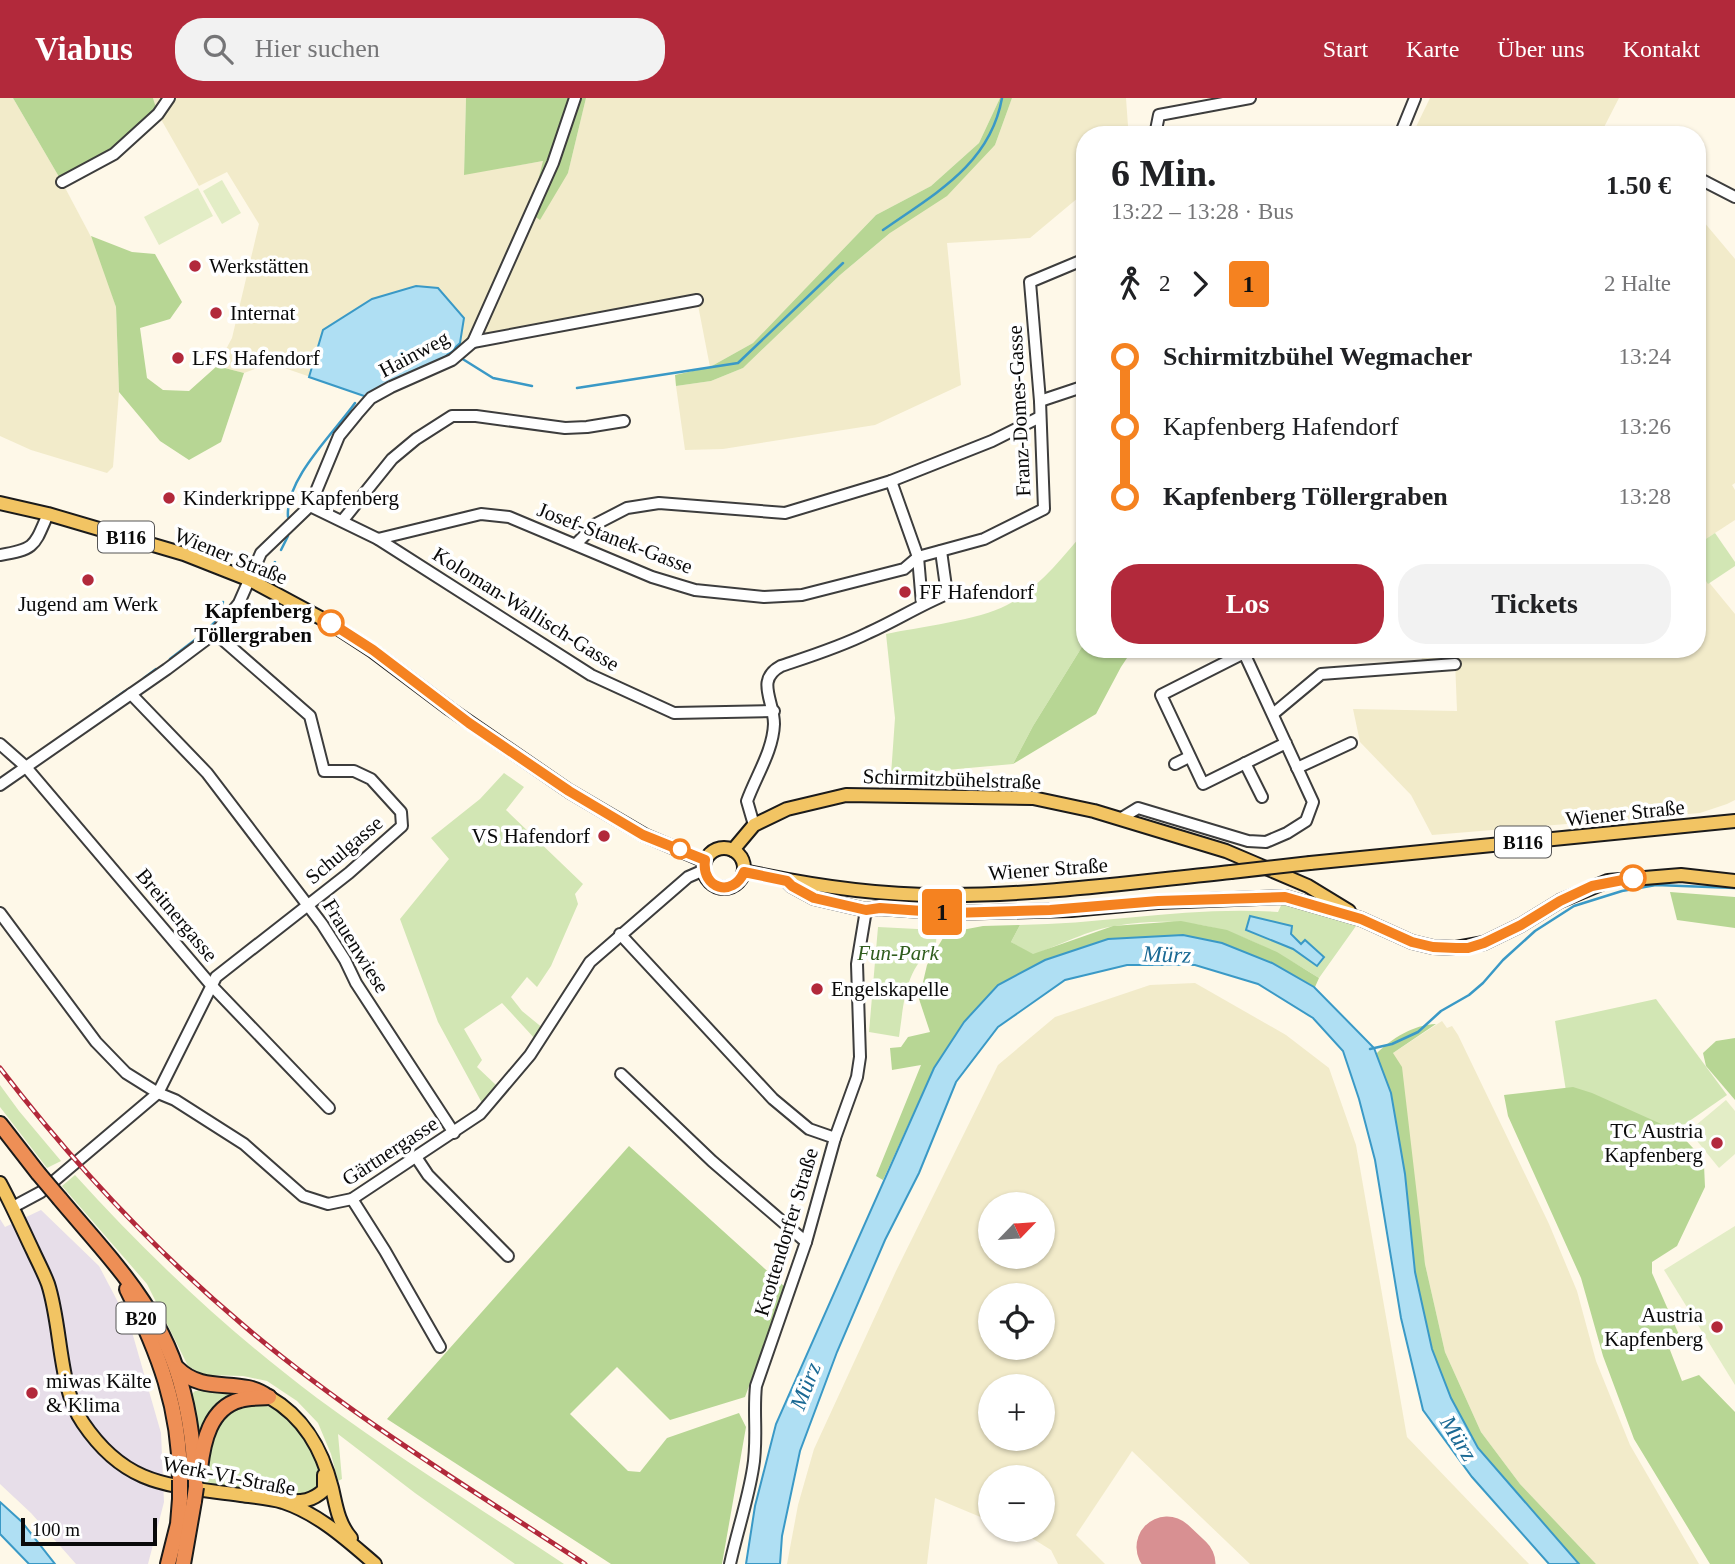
<!DOCTYPE html>
<html lang="de">
<meta charset="utf-8">
<style>
:root{--surface:#fff;--page:#f2f2f2;--text:#202124;--muted:#757577;--accent:#b2293b}
body{margin:0;font-family:Georgia,serif;background:var(--page);color:var(--text);height:100vh;display:flex;flex-direction:column;font-size:26px;white-space:nowrap}
*{box-sizing:border-box;margin:0}
p{font-size:23px;color:var(--muted)}
.icon{flex:none;width:38px;height:38px;fill:none;stroke:currentColor;stroke-width:2;stroke-linecap:round;stroke-linejoin:round}
.map{position:relative;flex:1;overflow:hidden}
.side{position:absolute;left:1076px;top:28px;width:630px;height:532px;display:flex;flex-direction:column;background:var(--surface);border-radius:28px;box-shadow:0 2px 5px #0004}
.side>*{flex:none}
.badge{padding:0 14px;border-radius:5px;font-size:24px;line-height:46px}
.needle{width:46px;rotate:65deg}
.buttons{position:absolute;left:978px;top:1094px;display:grid;gap:14px}
.buttons a{display:grid;place-items:center;width:77px;height:77px;border-radius:50%;background:var(--surface);box-shadow:0 2px 5px #0004;font-size:35px}
.scale{position:absolute;left:21px;bottom:18px;width:136px;box-sizing:border-box;padding-left:7px;border:4px solid #0a0a0a;border-top:0;font-size:19px;line-height:24px;white-space:nowrap;color:#0a0a0a;-webkit-text-stroke:5px #fff;paint-order:stroke}
.map>.badge{position:absolute;translate:-50% -50%;box-shadow:0 0 0 4px #fff}
.legs{display:flex;align-items:center;gap:10px;height:77px;padding:0 35px;font-size:23px}
.legs p{margin-inline-start:auto}
.head{display:flex;align-items:center;justify-content:space-between;height:119px;padding:0 35px}
h1{font-size:38px;font-weight:800;line-height:52px}
.button{display:flex;gap:14px;margin-top:auto;padding:14px 35px}
.button a{flex:1;height:80px;border-radius:28px;background:var(--accent);color:#fff;font-size:28px;font-weight:800;line-height:80px;text-align:center}
.button a+a{background:var(--page);color:var(--text)}
ul{padding:0 35px;list-style:none}
li{display:flex;align-items:center;gap:24px;height:70px;font-size:26px}
li i{display:grid;place-items:center;width:10px;height:100%;margin:0 9px;background:currentColor}
li i::after{content:'';width:18px;height:18px;margin:-9px;border:5px solid;border-radius:50%;background:var(--surface)}
li p{margin-inline-start:auto}
li:first-child i{background:linear-gradient(#0000 50%,currentColor 0)}
li:last-child i{background:linear-gradient(currentColor 50%,#0000 0)}
header{display:flex;align-items:center;gap:42px;box-sizing:border-box;height:98px;padding:0 35px;background:var(--accent);color:#fff}
header strong{font-size:33px}
nav{display:flex;gap:38px;margin-inline-start:auto;font-size:24px}
.search{width:490px;height:63px;background:var(--page);display:flex;align-items:center;gap:18px;box-sizing:border-box;padding:0 24px;border-radius:28px;color:var(--muted);font-size:26px}
.map>svg:first-child{display:block}
.industrial{fill:#e7dee9}
.farmland{fill:#f2ebca;fill-rule:evenodd}
.green{fill:#d2e6b4}
.forest{fill:#b7d694}
.pitch{fill:#e3edc6}
.water{fill:#afdff3;stroke:#3a99c6;stroke-width:2}
.lines{fill:none;stroke-linecap:round;stroke-linejoin:round}
.stream{stroke:#3a99c6;stroke-width:2.5}
.runway{stroke:#d89092;stroke-width:61}
.minor-casing{stroke:#3d3d3d;stroke-width:14}
.major-casing{stroke:#1b1b1b;stroke-width:16}
.highway-casing{stroke:#1b1b1b;stroke-width:18}
.minor{stroke:#fff;stroke-width:10}
.major{stroke:#f2c463;stroke-width:12}
.highway{stroke:#ee8f56;stroke-width:14}
.rail-casing{stroke:#b2293b;stroke-width:5}
.rail{stroke:#fff;stroke-width:2.5;stroke-dasharray:8;stroke-linecap:butt}
.major-bridge-casing{stroke:#1b1b1b;stroke-width:16;stroke-linecap:butt}
.highway-bridge-casing{stroke:#1b1b1b;stroke-width:18;stroke-linecap:butt}
.major-bridge{stroke:#f2c463;stroke-width:12}
.highway-bridge{stroke:#ee8f56;stroke-width:14}
.line-1-casing{stroke:#fff;stroke-width:16}
.line-1{stroke:#f58220;stroke-width:10}
.poi-dot{fill:#b2293b;stroke:#fff;stroke-width:2.5}
.stop-1-dot{fill:#fff;stroke:#f58220;stroke-width:3.5}
.labels{text-anchor:middle;stroke-width:7;stroke-linejoin:round;paint-order:stroke}
.shield{fill:#fff;stroke:#545454;stroke-width:2}
.shield-label{font-size:19px;font-weight:bold;fill:#0a0a0a}
.poi-label{font-size:21px;fill:#0a0a0a;stroke:#fff;text-anchor:start}
.street-label{font-size:21px;fill:#0a0a0a;stroke:#fff}
.stop-label{font-size:21px;font-weight:bold;fill:#0a0a0a;stroke:#fff;text-anchor:end}
.park-label{font-size:21px;font-style:italic;fill:#305d1e;stroke:#fff}
.water-label{font-size:23px;font-style:italic;fill:#1a6994;stroke:#fff}
</style>
<header>
<strong>Viabus</strong>
<div class="search"><svg class="icon" aria-label="search" viewBox="0 0 24 24"><circle cx="10" cy="10" r="6"/><path d="M15 15l6 6"/></svg>Hier suchen</div>
<nav><a>Start</a><a>Karte</a><a>Über uns</a><a>Kontakt</a></nav>
</header>
<div class="map">
<svg width="1735" height="1466" viewBox="0 0 1735 1466">
<rect width="100%" height="100%" fill="#fef8e8"/>
<path class="industrial" d="M41 1112 99 1168 130 1227 161 1335 164 1404 148 1466H76L31 1415 0 1386V1121L5 1129Z"/>
<g class="farmland">
<path d="M0 0H13L62 84 98 152 116 209 119 294 113 369 107 375 31 352 0 338Z"/>
<path d="M153 0H466L464 76 544 63 530 115 568 75 586 0H1000L979 45 931 88 876 117 753 245 710 269 697 202 473 244 371 300 270 265 244 275 217 268 232 240 259 126 227 74 199 88 158 16Z"/>
<path d="M1012 0H1126L1128 28 1124 37H1085V94L1030 140 947 145 961 287 875 327 723 351 685 352 676 288 711 283 743 270 840 177 995 47Z"/>
<path d="M1430 0H1619L1600 37H1412Z"/>
<path d="M1698 117 1735 161V385L1732 387 1735 392V422L1698 446Z"/>
<path d="M1698 471 1735 516V702L1727 706 1700 715 1432 737 1411 697 1360 644 1353 611 1457 613 1455 562 1422 565 1421 551H1698Z"/>
<path d="M1195 885 1286 937 1329 970 1356 1047 1407 1339 1529 1466H1250L1132 1353 1076 1437 1105 1466H1058L1051 1452 1030 1439 1012 1432H1043V1379H990V1423L935 1400 927 1466H787L798 1407 814 1351 896 1173 998 967 1055 919 1150 887ZM990 1106H1043V1158H990ZM990 1197H1043V1250H990ZM990 1288H1043V1340H990Z"/>
<path d="M1442 923 1447 930 1452 928 1458 937 1549 1126 1577 1193 1596 1263 1630 1347 1699 1466H1596L1520 1386 1481 1334 1445 1254 1425 1166 1393 955Z"/>
</g>
<g class="green">
<path d="M1085 433V544L1033 628 1013 666 891 677 895 620 886 536C919 529 979 522 1007 507 1039 490 1062 460 1085 433Z"/>
<path d="M1715 435 1735 464V468L1708 486 1698 471V446Z"/>
<path d="M504 675 524 689 506 712 583 786 575 796 578 806 551 868 537 889 527 879 511 899 522 913 544 931 536 942 502 905 464 931 482 962 477 969 496 987 482 1005 438 924 400 821 449 761 431 740 480 701Z"/>
<path d="M1285 799 1361 821 1319 880C1248 836 1200 814 1115 828 1091 831 1057 848 1033 857L1011 844 1020 827C1106 826 1191 808 1278 814Z"/>
<path d="M878 829 937 832 936 845C904 875 905 898 899 939L869 934Z"/>
<path d="M1656 901 1727 997 1672 1035 1566 993 1555 923Z"/>
<path d="M0 987 19 1013 61 1063 47 1070 0 1009Z"/>
<path d="M75 1077C148 1158 229 1234 317 1300 397 1359 481 1411 564 1466H515L415 1395 338 1336 342 1381 338 1383 331 1356 318 1325 297 1303 267 1283 243 1278 204 1277 188 1268 147 1186 62 1088Z"/>
<path d="M223 1291 245 1293 197 1347 190 1298 195 1293Z"/>
<path d="M249 1305C258 1306 267 1307 276 1312 300 1325 332 1368 314 1395L299 1399 204 1388C207 1353 209 1317 249 1305Z"/>
</g>
<g class="forest">
<path d="M13 0H153L158 16 114 56 62 84Z"/>
<path d="M466 0H586L568 75 540 122 530 115 543 63 464 77Z"/>
<path d="M1000 0H1012L995 47 947 98 890 135 840 177 743 270 711 283 676 288 675 277 710 269 753 245 876 117 931 88 979 45Z"/>
<path d="M91 138 132 154 155 156 182 204 170 221 140 230 147 280 163 292 189 293 217 268 244 275 221 344 189 362 160 343 119 294 116 209Z"/>
<path d="M1085 544V551H1133L1121 569 1096 616 1013 666 1033 628Z"/>
<path d="M1670 794 1735 799V830L1677 822Z"/>
<path d="M1181 823 1227 832 1277 854 1319 880 1315 889 1272 865 1222 845 1183 837 1108 841 934 970 883 1082 876 1078 921 967 892 972 890 950 901 949 908 939 930 934 919 901 927 867 946 835 983 828 1020 827 1011 844 1033 856 1113 828Z"/>
<path d="M1436 926 1393 955 1402 969 1425 1166 1445 1254 1481 1334 1520 1386 1596 1466H1579L1478 1350 1451 1300 1432 1251 1415 1174 1405 1076 1391 995 1376 956C1392 940 1413 927 1436 926Z"/>
<path d="M1735 940V1002L1706 968 1703 955 1716 943Z"/>
<path d="M1573 989 1592 995 1677 1033 1693 1050 1704 1067 1705 1089 1677 1148 1652 1164V1175L1680 1239 1670 1252 1682 1283 1699 1277 1735 1314V1466H1710L1634 1341 1603 1258 1581 1180 1508 1018 1504 997Z"/>
<path d="M629 1048 785 1189 745 1299 670 1322 617 1269 570 1316 628 1373 640 1374 667 1340 739 1315 746 1329 722 1466H611L387 1321Z"/>
</g>
<g class="pitch">
<path d="M222 82 241 115 222 126 203 93Z"/>
<path d="M198 90 213 118 159 147 144 119Z"/>
<path d="M1726 1002 1735 1013V1056L1719 1070 1689 1033Z"/>
<path d="M1735 1128V1287L1664 1172Z"/>
</g>
<g class="water">
<path d="M416 188 438 190 464 220 460 245 445 259 378 291 370 300 309 279 323 232 372 201Z"/>
<path d="M1250 818 1292 828 1291 836 1301 846 1305 842 1324 859 1317 868 1293 851 1246 832Z"/>
<path d="M1183 837 1222 845 1272 865 1314 889 1374 950 1391 995 1405 1076 1415 1174 1432 1251 1451 1300 1478 1350 1579 1466H1549L1472 1379 1423 1312 1401 1220 1375 1062 1359 1001 1343 953 1313 920 1258 886 1195 867H1127L1065 882 998 929 956 984 919 1075 885 1142 837 1254 800 1353 782 1438 780 1466H746L755 1408 776 1326 934 970 964 924 998 887 1045 862 1108 841Z"/>
<path d="M0 1404 22 1424 55 1466H29L0 1436Z"/>
</g>
<g class="lines">
<g class="stream">
<path d="M883 132C934 96 990 67 1002 0"/>
<path d="M461 260 493 280 532 288"/>
<path d="M577 290 738 265 843 165"/>
<path d="M288 419C285 381 334 335 355 305"/>
<path d="M281 452 288 438"/>
<path d="M270 472 275 464"/>
<path d="M206 533 218 521 223 504"/>
<path d="M170 561 196 541"/>
<path d="M144 580 156 571"/>
<path d="M97 613 125 593"/>
<path d="M1370 951 1392 946 1418 934 1441 913 1469 897 1483 885 1503 862 1535 833 1574 808 1622 793 1656 787 1735 790"/>
</g>
<path class="runway" d="M1167 1449 1185 1466"/>
<defs>
<g id="minor">
<path d="M1155 37 1159 17 1250 0"/>
<path d="M1400 37 1415 0"/>
<path d="M1698 80 1735 99"/>
<path d="M62 84 114 56 158 16 169 0"/>
<path d="M473 244 697 202"/>
<path d="M1040 303 1085 288"/>
<path d="M891 383 918 459 922 506"/>
<path d="M310 408 378 441 591 577 674 615 774 613"/>
<path d="M343 422 392 361 416 341 452 318H476L565 330 587 329 624 323"/>
<path d="M378 441 481 416 509 419 652 479 695 492 764 499 802 497 904 471 918 459 984 441 1044 411 1040 303 1030 184 1085 161"/>
<path d="M576 446 596 426 627 410 659 405 785 415 891 383 992 343 1040 319"/>
<path d="M0 457C36 451 34 448 48 416"/>
<path d="M131 596 207 675 322 826 345 862 356 885 454 1035"/>
<path d="M1273 616 1321 576 1455 566"/>
<path d="M0 646 25 668 211 887 329 1010"/>
<path d="M1245 665 1262 699"/>
<path d="M1175 666 1189 659"/>
<path d="M1297 670 1351 645"/>
<path d="M0 687 167 571 215 535 239 505 261 455 310 408 339 338 357 316 371 300 391 289 452 262 473 244 553 65 575 0"/>
<path d="M1120 721 1138 710 1248 743 1266 744 1287 735 1306 723 1313 704 1244 555 1161 597 1203 686 1286 645"/>
<path d="M754 727 747 703C756 678 773 653 774 626 774 602 755 582 781 568 811 558 840 549 868 535 895 523 920 507 947 496L941 453"/>
<path d="M0 815 96 944 126 975 158 995 175 1002 244 1046 303 1098 328 1106 352 1101 480 1016 530 957 590 864 688 779 704 772"/>
<path d="M620 836 773 1001 809 1031 835 1040"/>
<path d="M621 976 712 1063 806 1144"/>
<path d="M416 1059 428 1077 508 1158"/>
<path d="M352 1101 385 1153 440 1249"/>
<path d="M13 1109 41 1094 158 995 216 879 349 775 402 728 401 714 371 681 354 673H324L310 618 215 535"/>
<path d="M730 1466C737 1434 748 1402 753 1370 758 1342 753 1315 756 1288L806 1144 835 1040 857 979 860 959 857 866 866 812"/>
</g>
<g id="major">
<path d="M0 405 48 416 184 456 250 482 330 525 373 553 450 611 569 693 644 737 705 763"/>
<circle cx="724" cy="770" r="20"/>
<path d="M733 752 754 727 787 711 846 697 1033 700 1094 713 1226 753 1308 788 1349 813"/>
<path d="M1310 765 1735 723"/>
<path d="M744 773C808 787 873 797 939 797 1036 798 1134 784 1231 774"/>
<path d="M787 783 792 788 814 800 866 812 879 810 951 815 1071 812 1158 804 1285 799 1361 821 1412 844 1433 849 1456 850 1484 845 1521 827 1560 803 1608 783 1681 777 1735 783"/>
<path d="M0 1085C12 1107 22 1130 33 1153 38 1164 44 1175 48 1186 62 1229 58 1289 83 1325 127 1390 171 1387 241 1397 254 1399 270 1400 283 1404 319 1416 347 1442 375 1466"/>
<path d="M269 1299C304 1319 322 1351 332 1390 336 1407 338 1425 351 1440"/>
<path d="M287 1403C302 1404 312 1403 324 1392V1377"/>
</g>
<g id="highway">
<path d="M0 1026 38 1075"/>
<path d="M60 1101C112 1163 163 1212 183 1294 188 1313 191 1332 193 1352 194 1364 192 1377 196 1389"/>
<path d="M127 1191C159 1255 180 1310 180 1382"/>
<path d="M177 1270C205 1298 240 1278 268 1299"/>
<path d="M200 1371C203 1344 210 1310 240 1302 249 1299 260 1300 269 1299"/>
<path d="M168 1466 178 1426 180 1401"/>
<path d="M183 1466 194 1403"/>
</g>
</defs>
<use href="#minor" class="minor-casing"/>
<use href="#major" class="major-casing"/>
<use href="#highway" class="highway-casing"/>
<use href="#minor" class="minor"/>
<use href="#major" class="major"/>
<use href="#highway" class="highway"/>
<defs>
<path id="rail" d="M0 970C72 1064 152 1150 243 1227 349 1317 469 1390 585 1466"/>
</defs>
<use href="#rail" class="rail-casing"/>
<use href="#rail" class="rail"/>
<defs>
<path id="major-bridge" d="M1231 774 1310 765"/>
<g id="highway-bridge">
<path d="M38 1075 60 1101"/>
<path d="M180 1401V1382"/>
<path d="M194 1403 196 1389"/>
</g>
</defs>
<use href="#major-bridge" class="major-bridge-casing"/>
<use href="#highway-bridge" class="highway-bridge-casing"/>
<use href="#major-bridge" class="major-bridge"/>
<use href="#highway-bridge" class="highway-bridge"/>
</g>
<g class="lines">
<defs>
<path id="line-1" d="M331 525 373 552 469 625 569 693 643 737 705 762C701 791 733 800 744 774L787 783 792 788 814 800 866 812 880 810 951 815 1050 812 1158 803 1285 799 1361 821 1412 844 1433 849 1456 850H1468L1484 845 1521 827 1560 803 1592 788 1633 780"/>
</defs>
<use href="#line-1" class="line-1-casing"/>
<use href="#line-1" class="line-1"/>
</g>
<g class="poi-dot">
<circle cx="195" cy="168" r="7"/>
<circle cx="216" cy="215" r="7"/>
<circle cx="178" cy="260" r="7"/>
<circle cx="169" cy="400" r="7"/>
<circle cx="88" cy="482" r="7"/>
<circle cx="905" cy="494" r="7"/>
<circle cx="604" cy="738" r="7"/>
<circle cx="817" cy="891" r="7"/>
<circle cx="1717" cy="1045" r="7"/>
<circle cx="1717" cy="1229" r="7"/>
<circle cx="32" cy="1295" r="7"/>
</g>
<g class="stop-1-dot">
<circle cx="331" cy="525" r="12"/>
<circle cx="680" cy="751" r="9"/>
<circle cx="1633" cy="780" r="12"/>
</g>
<g class="labels">
<g class="shield">
<rect x="98" y="423.5" width="56" height="31" rx="5"/>
<rect x="1495" y="728.5" width="56" height="31" rx="5"/>
<rect x="116.5" y="1204.5" width="49" height="31" rx="5"/>
</g>
<g class="shield-label">
<text x="126" y="446">B116</text>
<text x="1523" y="751">B116</text>
<text x="141" y="1227">B20</text>
</g>
<g class="poi-label">
<text x="209" y="175">Werkstätten</text>
<text x="230" y="222">Internat</text>
<text x="192" y="267">LFS Hafendorf</text>
<text x="183" y="407">Kinderkrippe Kapfenberg</text>
<text x="919" y="501">FF Hafendorf</text>
<text x="88" y="513" text-anchor="middle">Jugend am Werk</text>
<text x="590" y="745" text-anchor="end">VS Hafendorf</text>
<text x="831" y="898">Engelskapelle</text>
<text x="1703" y="1040" text-anchor="end">TC Austria<tspan x="1703" dy="24">Kapfenberg</tspan></text>
<text x="1703" y="1224" text-anchor="end">Austria<tspan x="1703" dy="24">Kapfenberg</tspan></text>
<text x="46" y="1290">miwas Kälte<tspan x="46" dy="24">&amp; Klima</tspan></text>
</g>
<g class="street-label">
<text transform="translate(414 256) rotate(-28)" y="7">Hainweg</text>
<text transform="translate(1019 313) rotate(-93)" y="7">Franz-Domes-Gasse</text>
<text transform="translate(615 440) rotate(21)" y="7">Josef-Stanek-Gasse</text>
<text transform="translate(231 458) rotate(22)" y="7">Wiener Straße</text>
<text transform="translate(526 511) rotate(32)" y="7">Koloman-Wallisch-Gasse</text>
<text transform="translate(952 681) rotate(2)" y="7">Schirmitzbühelstraße</text>
<text transform="translate(1625 715) rotate(-6)" y="7">Wiener Straße</text>
<text transform="translate(344 752) rotate(-40)" y="7">Schulgasse</text>
<text transform="translate(1048 771) rotate(-4)" y="7">Wiener Straße</text>
<text transform="translate(177 817) rotate(50)" y="7">Breitnergasse</text>
<text transform="translate(356 848) rotate(58)" y="7">Frauenwiese</text>
<text transform="translate(390 1053) rotate(-33)" y="7">Gärtnergasse</text>
<text transform="translate(786 1134) rotate(-73)" y="7">Krottendorfer Straße</text>
<text transform="translate(229 1378) rotate(11)" y="7">Werk-VI-Straße</text>
</g>
<g class="stop-label">
<text x="312" y="520">Kapfenberg<tspan x="312" dy="24">Töllergraben</tspan></text>
</g>
<g class="park-label">
<text x="898" y="862">Fun-Park</text>
</g>
<g class="water-label">
<text transform="translate(1167 856) rotate(2)" y="8">Mürz</text>
<text transform="translate(805 1288) rotate(-69)" y="8">Mürz</text>
<text transform="translate(1459 1340) rotate(58)" y="8">Mürz</text>
</g>
</g>
</svg>
<div class="buttons">
<a><svg class="needle" viewBox="-14 -14 28 28"><path d="M0-13l5 13h-10z" fill="#e53935"/><path d="M0 13l5-13h-10z" fill="#757577"/></svg></a>
<a><svg class="icon" aria-label="locate" viewBox="0 0 24 24"><circle cx="12" cy="12" r="6"/><path d="M12 2v4M12 18v4M2 12h4M18 12h4"/></svg></a>
<a>+</a>
<a>−</a>
</div>
<div class="scale">100 m</div>
<b class="badge" style="left:942px;top:814px;background:#f58220;color:#111">1</b>
<section class="side">
<div class="head"><div><h1>6 Min.</h1><p>13:22 – 13:28 · Bus</p></div><b>1.50 €</b></div>
<div class="legs"><svg class="icon" aria-label="walk" viewBox="0 0 24 24"><circle cx="13" cy="4" r="2"/><path d="M13 8l-2 6 4 7M11 14l-3 7M7 12l3-4h3l4 4"/></svg>2<svg class="icon" aria-label="forward" viewBox="0 0 24 24"><path d="M9 5l7 7-7 7"/></svg><b class="badge" style="background:#f58220;color:#111">1</b><p>2 Halte</p></div>
<ul>
<li><i style="color:#f58220"></i><b>Schirmitzbühel Wegmacher</b><p>13:24</p></li>
<li><i style="color:#f58220"></i><span>Kapfenberg Hafendorf</span><p>13:26</p></li>
<li><i style="color:#f58220"></i><b>Kapfenberg Töllergraben</b><p>13:28</p></li>
</ul>
<div class="button"><a>Los</a><a>Tickets</a></div>
</section>
</div>
